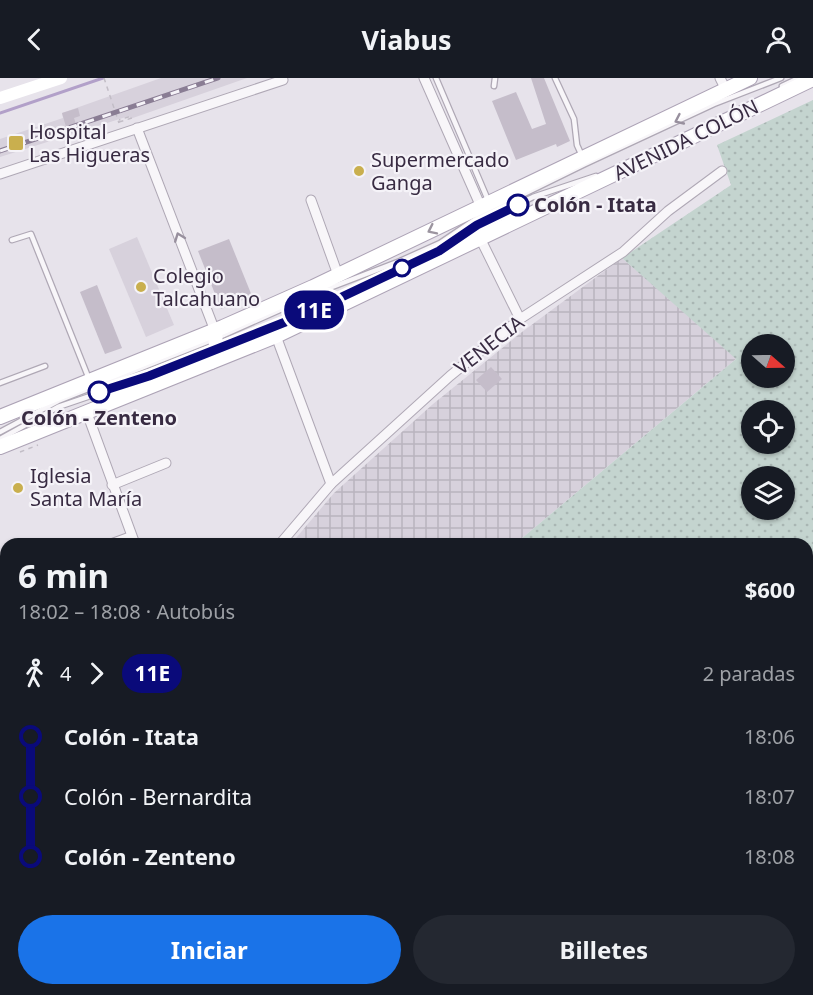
<!DOCTYPE html>
<html lang="es">
<meta charset="utf-8">
<style>
:root{--surface:#171b24;--page:#242831;--text:#f1f3f6;--muted:#9ea1a6;--accent:#1a73e8}
body{margin:0;font-family:"Noto Sans",sans-serif;background:var(--page);color:var(--text);height:100vh;display:flex;flex-direction:column;font-size:22px;white-space:nowrap}
*{box-sizing:border-box;margin:0}
p{font-size:20px;color:var(--muted)}
.icon{flex:none;width:33px;height:33px;fill:none;stroke:currentColor;stroke-width:2;stroke-linecap:round;stroke-linejoin:round}
.map{position:relative;flex:1;overflow:hidden}
.drawer{position:absolute;left:0px;top:460px;width:813px;height:458px;display:flex;flex-direction:column;background:var(--surface);border-radius:18px 18px 0 0;box-shadow:0 2px 4px #0004}
.drawer>*{flex:none}
.badge{padding:0 12px;border-radius:20px;font-size:21px;line-height:39px}
.needle{width:39px;rotate:110deg}
.buttons{position:absolute;left:741px;top:256px;display:grid;gap:12px}
.buttons a{display:grid;place-items:center;width:54px;height:54px;border-radius:50%;background:var(--surface);box-shadow:0 2px 4px #0004;font-size:30px}
.map>.badge{position:absolute;translate:-50% -50%;box-shadow:0 0 0 3px #fff}
.legs{display:flex;align-items:center;gap:9px;height:66px;padding:0 18px;font-size:20px}
.legs p{margin-inline-start:auto}
.overview{display:flex;align-items:center;justify-content:space-between;height:102px;padding:0 18px}
h1{font-size:33px;font-weight:700;line-height:45px}
.button{display:flex;gap:12px;margin-top:auto;padding:12px 18px}
.button a{flex:1;height:69px;border-radius:36px;background:var(--accent);color:#fff;font-size:24px;font-weight:700;line-height:69px;text-align:center}
.button a+a{background:var(--page);color:var(--text)}
ul{padding:0 18px;list-style:none}
li{display:flex;align-items:center;gap:21px;height:60px;font-size:22px}
li i{display:grid;place-items:center;width:9px;height:100%;margin:0 8px;background:currentColor}
li i::after{content:'';width:15px;height:15px;margin:-8px;border:4px solid;border-radius:50%;background:var(--surface)}
li p{margin-inline-start:auto}
li:first-child i{background:linear-gradient(#0000 50%,currentColor 0)}
li:last-child i{background:linear-gradient(currentColor 50%,#0000 0)}
header{display:flex;justify-content:space-between;align-items:center;height:78px;padding:0 18px;background:var(--surface);font-size:27px;font-weight:700}
.map>svg:first-child{display:block}
.built{fill:#d7d1dc}
.industrial{fill:url(#industrial-grid)}
.grass{fill:url(#grass-dots);fill-rule:evenodd}
.water{fill:#b2a0c9}
.lines{fill:none;stroke-linecap:round;stroke-linejoin:round}
.stream{stroke:#b2a0c9;stroke-width:3}
.building{fill:#c5bdca}
.lane-casing{stroke:#afa8b5;stroke-width:7}
.street-casing{stroke:#afa8b5;stroke-width:11}
.primary-casing{stroke:#ada3b6;stroke-width:16}
.path{stroke:#c2bdc6;stroke-width:1.5;stroke-dasharray:4.5 4.5;stroke-linecap:butt}
.lane{stroke:#f8f6f9;stroke-width:4.5}
.street{stroke:#f8f6f9;stroke-width:9}
.secondary{stroke:#fff;stroke-width:12}
.primary{stroke:#fff;stroke-width:14}
.rail-casing{stroke:#8a7d94;stroke-width:5}
.rail{stroke:#f5f3f8;stroke-width:3;stroke-dasharray:9;stroke-linecap:butt}
.oneway{stroke:#98909e}
.oneway2{stroke:#9c95a0}
.line-1-casing{stroke:#fff;stroke-width:14}
.line-1{stroke:#0a0a7a;stroke-width:9}
.poi-dot{fill:#c9af4e;stroke:#f5f3f8;stroke-width:2}
.stop-1-dot{fill:#fff;stroke:#0a0a7a;stroke-width:3}
.labels{text-anchor:middle;stroke-width:4.5;stroke-linejoin:round;paint-order:stroke}
.poi-label{font-size:20px;fill:#382b42;stroke:#f5f3f8;text-anchor:start}
.street-label{font-size:20px;fill:#382b42;stroke:#f5f3f8}
.stop-label{font-size:20px;font-weight:bold;fill:#382b42;stroke:#f5f3f8;text-anchor:start}
</style>
<header><svg class="icon" aria-label="back" viewBox="0 0 24 24"><path d="M15 5l-7 7 7 7"/></svg>Viabus<svg class="icon" aria-label="person" viewBox="0 0 24 24"><circle cx="12" cy="8" r="4"/><path d="M4 21q1-7 8-7t8 7"/></svg></header>
<div class="map">
<svg width="813" height="917" viewBox="0 0 813 917">
<defs>
<pattern id="industrial-grid" width="8" height="8" patternUnits="userSpaceOnUse" patternTransform="scale(1.5)"><rect width="8" height="8" fill="#d7d1dc"/><path d="M0 4h8M4 0v8" fill="none" stroke="#b9b4be"/></pattern>
<pattern id="grass-dots" width="8" height="8" patternUnits="userSpaceOnUse" patternTransform="scale(1.5)"><rect width="8" height="8" fill="#c4d4cf"/><path d="M2 2h.1M6 6h.1" fill="none" stroke="#a9b6b3" stroke-width="1.8" stroke-linecap="round"/></pattern>
</defs>
<rect width="100%" height="100%" fill="#e7e3eb"/>
<g class="built">
<path d="M161 0H247L130 41 129 38 0 79V61L63 40 62 35Z"/>
<path d="M137 159 174 247 146 259 109 171Z"/>
</g>
<path class="industrial" d="M622 180 737 280 515 466H291L334 415 433 326 522 254Z"/>
<g class="grass">
<path d="M813 22V505L807 512V466H515L736 281 622 180 731 107 717 67ZM752 267H784V300H752ZM752 333H784V366H752ZM752 399H784V432H752Z"/>
<path d="M132 912H411L406 917H128Z"/>
</g>
<g class="water">
<path d="M813 505V876L807 885V512Z"/>
<path d="M411 912H792L789 917H406Z"/>
</g>
<g class="lines">
<path class="stream" d="M0 35 103 0"/>
</g>
<g class="building">
<path d="M531 0H544L570 63 557 69 556 66 516 82 492 23 516 14 532 51 546 46Z"/>
<path d="M78 30 80 38 74 40 78 53 68 56 62 35Z"/>
<path d="M229 161 252 218 221 231 198 173Z"/>
<path d="M97 207 122 270 105 276 80 214Z"/>
<path d="M491 289 502 301 487 314 476 302Z"/>
</g>
<g class="lines">
<defs>
<g id="lane">
<path d="M436 0 488 122"/>
<path d="M555 0 574 41 577 67 582 78"/>
<path d="M494 8 495 0"/>
<path d="M782 8 799 0"/>
<path d="M12 162 31 156 89 301"/>
<path d="M434 175 486 142 533 119 596 98"/>
<path d="M0 305 45 288"/>
<path d="M0 354 58 323 217 260 327 211 400 183 440 165 483 136 585 86 714 26 781 0"/>
<path d="M0 361 58 329 149 298 310 234"/>
</g>
<g id="street">
<path d="M424 0 481 129"/>
<path d="M720 0 726 12"/>
<path d="M137 50 215 253"/>
<path d="M0 96 283 2"/>
<path d="M311 122 338 197"/>
<path d="M480 160 520 241"/>
<path d="M276 258 331 406"/>
<path d="M87 335 135 466"/>
<path d="M112 407 166 385"/>
<path d="M111 466 130 459"/>
<path d="M280 466 331 406 450 298 520 241 623 174 668 133 722 93"/>
<path d="M0 510 6 508"/>
<path d="M0 625 6 618"/>
<path d="M0 717 6 709"/>
<path d="M0 810 6 802"/>
<path d="M225 912 229 917"/>
<path d="M0 917 6 910"/>
<path d="M359 917 364 912"/>
</g>
<g id="primary">
<path d="M211 284 216 270 215 253"/>
<path d="M0 339 223 249 313 209 750 0"/>
<path d="M0 369 276 258 813 1"/>
</g>
</defs>
<use href="#lane" class="lane-casing"/>
<use href="#street" class="street-casing"/>
<use href="#primary" class="primary-casing"/>
<g class="path">
<path d="M104 0 119 45"/>
<path d="M119 44 132 40 131 38 119 42"/>
<path d="M20 374 38 367"/>
</g>
<use href="#lane" class="lane"/>
<use href="#street" class="street"/>
<path class="secondary" d="M0 20 61 0"/>
<use href="#primary" class="primary"/>
<defs>
<path id="rail" d="M0 73 218 0"/>
</defs>
<use href="#rail" class="rail-casing"/>
<use href="#rail" class="rail"/>
</g>
<defs><path id="oneway-chevron" d="M-2-3.5L2.5 0L-2 3.5" fill="none" stroke-width="1.6" stroke-linecap="round" stroke-linejoin="round" transform="scale(1.5)"/></defs>
<g class="oneway">
<use href="#oneway-chevron" transform="translate(679 42) rotate(155)"/>
<use href="#oneway-chevron" transform="translate(179 159) rotate(-111)"/>
</g>
<use class="oneway2" href="#oneway-chevron" transform="translate(432 152) rotate(154)"/>
<g class="lines">
<defs>
<path id="line-1" d="M99 314 149 298 308 235 439 173 477 147 518 127"/>
</defs>
<use href="#line-1" class="line-1-casing"/>
<use href="#line-1" class="line-1"/>
</g>
<g class="poi-dot">
<rect x="8" y="57" width="16" height="16" rx="3"/>
<circle cx="359" cy="93" r="6"/>
<circle cx="141" cy="209" r="6"/>
<circle cx="18" cy="410" r="6"/>
</g>
<g class="stop-1-dot">
<circle cx="518" cy="127" r="10"/>
<circle cx="402" cy="190" r="8"/>
<circle cx="99" cy="314" r="10"/>
</g>
<g class="labels">
<g class="poi-label">
<text x="29" y="61">Hospital<tspan x="29" dy="23">Las Higueras</tspan></text>
<text x="371" y="89">Supermercado<tspan x="371" dy="23">Ganga</tspan></text>
<text x="153" y="205">Colegio<tspan x="153" dy="23">Talcahuano</tspan></text>
<text x="30" y="405">Iglesia<tspan x="30" dy="23">Santa María</tspan></text>
</g>
<g class="street-label">
<text transform="translate(686 62) rotate(-26)" y="7">AVENIDA COLÓN</text>
<text transform="translate(489 267) rotate(-38)" y="7">VENECIA</text>
</g>
<g class="stop-label">
<text x="534" y="134">Colón - Itata</text>
<text x="99" y="347" text-anchor="middle">Colón - Zenteno</text>
</g>
</g>
</svg>
<div class="buttons">
<a><svg class="needle" viewBox="-14 -14 28 28"><path d="M0-13l5 13h-10z" fill="#e53935"/><path d="M0 13l5-13h-10z" fill="#9ea1a6"/></svg></a>
<a><svg class="icon" aria-label="locate" viewBox="0 0 24 24"><circle cx="12" cy="12" r="6"/><path d="M12 2v4M12 18v4M2 12h4M18 12h4"/></svg></a>
<a><svg class="icon" aria-label="layers" viewBox="0 0 24 24"><path d="M12 4l9 5-9 5-9-5zM3 14l9 5 9-5"/></svg></a>
</div>
<b class="badge" style="left:314px;top:232px;background:#0a0a7a;color:#fff">11E</b>
<section class="drawer">
<div class="overview"><div><h1>6 min</h1><p>18:02 – 18:08 · Autobús</p></div><b>$600</b></div>
<div class="legs"><svg class="icon" aria-label="walk" viewBox="0 0 24 24"><circle cx="13" cy="4" r="2"/><path d="M13 8l-2 6 4 7M11 14l-3 7M7 12l3-4h3l4 4"/></svg>4<svg class="icon" aria-label="forward" viewBox="0 0 24 24"><path d="M9 5l7 7-7 7"/></svg><b class="badge" style="background:#0a0a7a;color:#fff">11E</b><p>2 paradas</p></div>
<ul>
<li><i style="color:#0a0a7a"></i><b>Colón - Itata</b><p>18:06</p></li>
<li><i style="color:#0a0a7a"></i><span>Colón - Bernardita</span><p>18:07</p></li>
<li><i style="color:#0a0a7a"></i><b>Colón - Zenteno</b><p>18:08</p></li>
</ul>
<div class="button"><a>Iniciar</a><a>Billetes</a></div>
</section>
</div>
